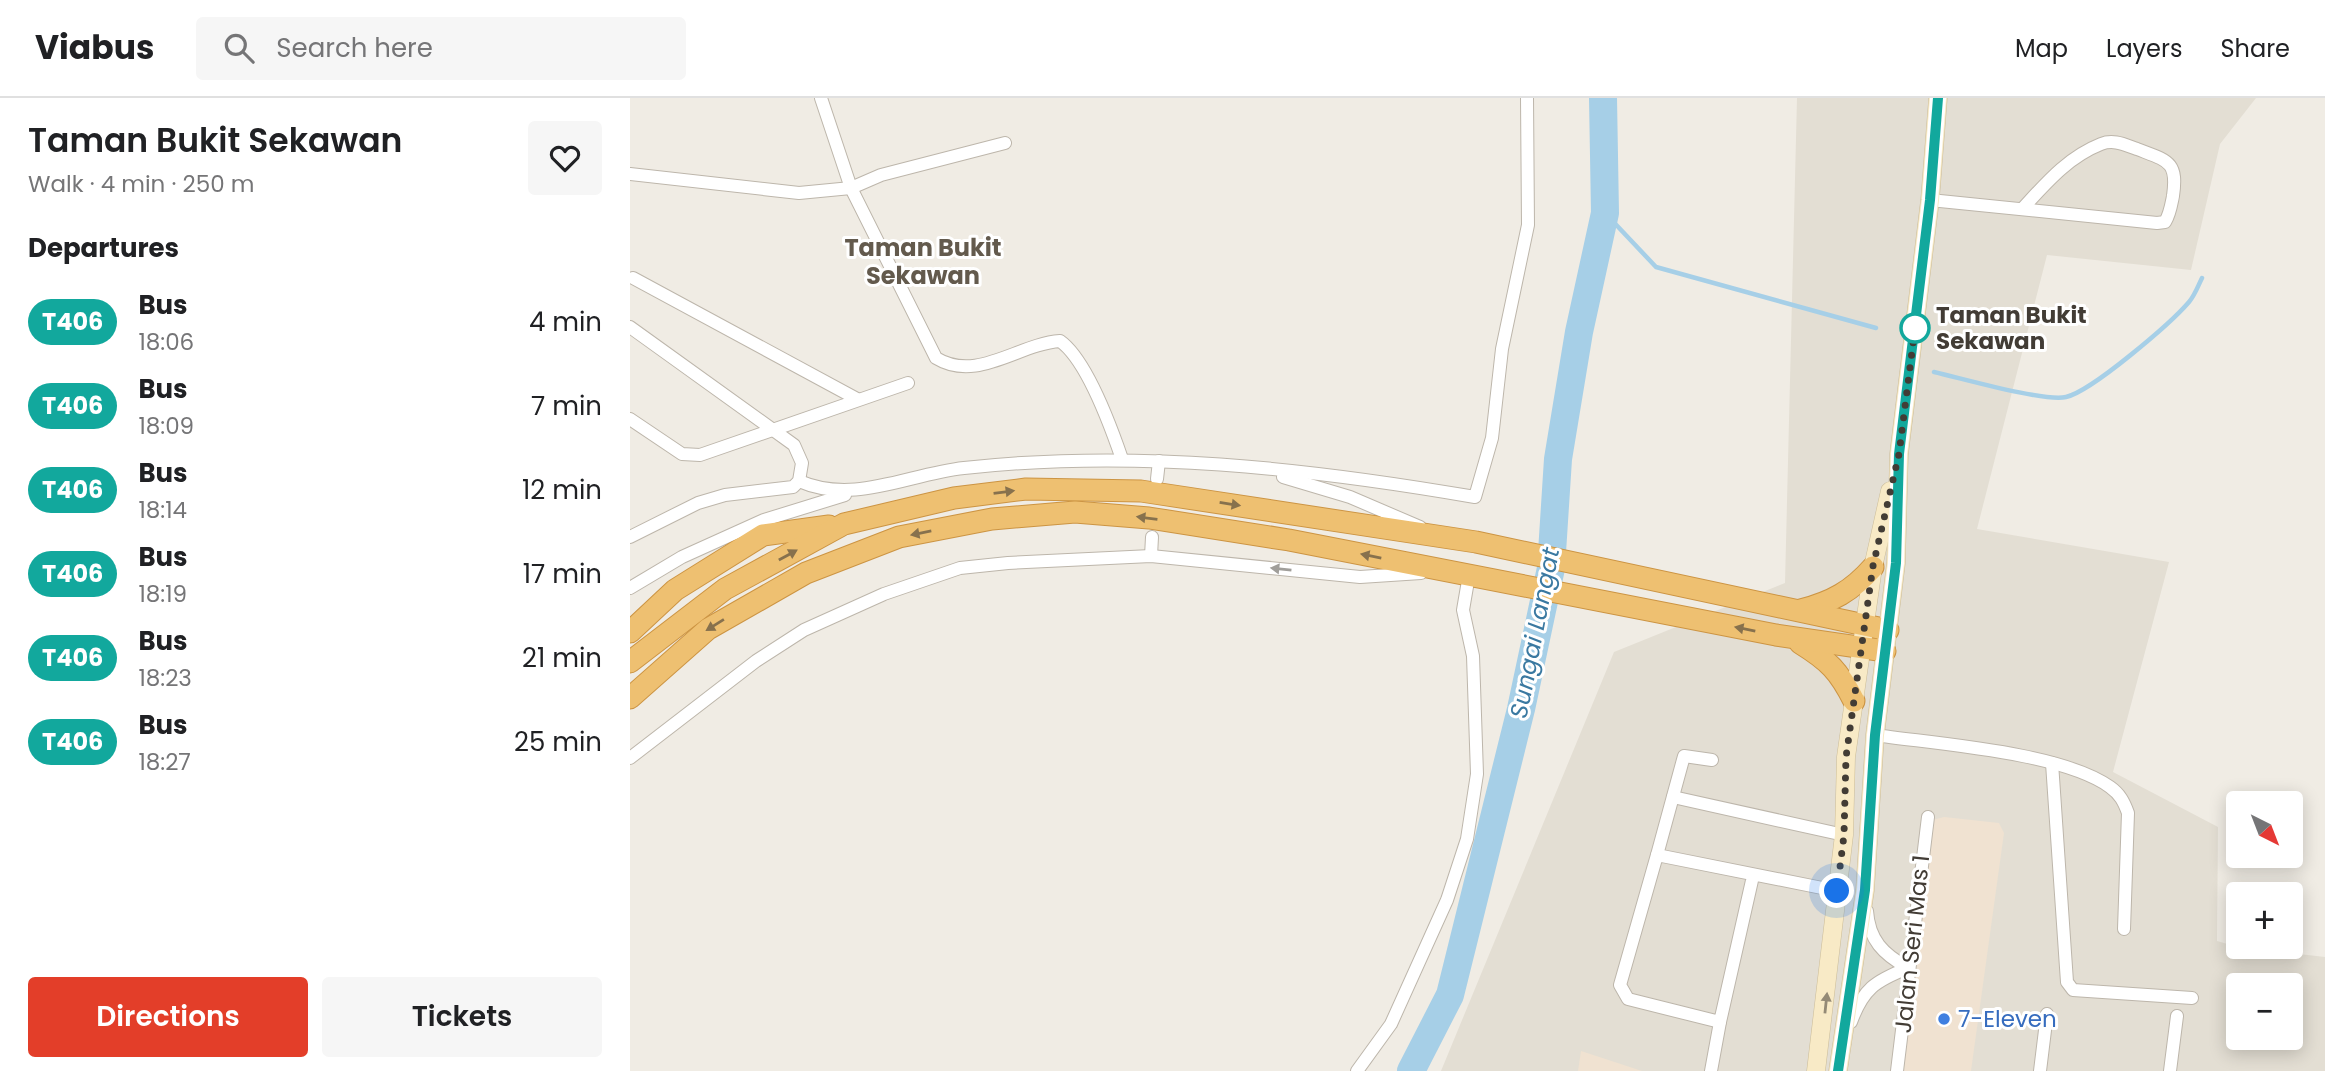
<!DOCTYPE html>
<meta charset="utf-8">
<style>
:root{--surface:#fff;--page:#f6f6f6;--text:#202124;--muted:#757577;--line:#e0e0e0;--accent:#e33e29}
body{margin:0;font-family:Poppins,sans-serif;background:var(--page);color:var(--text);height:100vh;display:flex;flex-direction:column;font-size:26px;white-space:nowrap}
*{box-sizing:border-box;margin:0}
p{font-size:23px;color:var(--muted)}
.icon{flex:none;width:38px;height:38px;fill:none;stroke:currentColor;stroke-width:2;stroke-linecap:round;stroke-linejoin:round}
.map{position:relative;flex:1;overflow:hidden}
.drawer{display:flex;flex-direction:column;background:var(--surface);width:630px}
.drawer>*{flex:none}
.badge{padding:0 14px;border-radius:23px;font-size:24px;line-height:46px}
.needle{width:46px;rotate:138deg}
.fabs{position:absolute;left:1596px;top:693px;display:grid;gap:14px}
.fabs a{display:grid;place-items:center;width:77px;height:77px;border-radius:7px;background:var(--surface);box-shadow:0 4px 18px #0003;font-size:35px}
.you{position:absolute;width:35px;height:35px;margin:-18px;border:5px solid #fff;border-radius:50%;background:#1a73e8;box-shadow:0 0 0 10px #1a73e833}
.map>.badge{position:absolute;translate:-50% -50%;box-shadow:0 0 0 4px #fff}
h2{padding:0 28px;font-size:26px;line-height:63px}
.round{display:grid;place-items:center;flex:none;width:74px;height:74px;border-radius:7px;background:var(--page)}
.overview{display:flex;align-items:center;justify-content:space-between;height:119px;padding:0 28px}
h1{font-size:33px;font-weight:600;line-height:52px}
.cta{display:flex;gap:14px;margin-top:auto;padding:14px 28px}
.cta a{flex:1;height:80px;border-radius:7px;background:var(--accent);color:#fff;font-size:28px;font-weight:600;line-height:80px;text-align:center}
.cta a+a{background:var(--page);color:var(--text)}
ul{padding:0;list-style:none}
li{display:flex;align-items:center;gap:21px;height:84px;padding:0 28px}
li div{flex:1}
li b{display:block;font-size:26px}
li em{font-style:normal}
li .badge{min-width:77px;font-weight:700;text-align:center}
header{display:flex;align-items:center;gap:42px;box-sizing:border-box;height:98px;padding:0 35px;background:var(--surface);border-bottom:2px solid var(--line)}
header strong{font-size:33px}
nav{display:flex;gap:38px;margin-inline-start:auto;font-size:24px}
.search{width:490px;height:63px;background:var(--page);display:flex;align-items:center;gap:18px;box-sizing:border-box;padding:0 24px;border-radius:7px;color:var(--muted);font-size:26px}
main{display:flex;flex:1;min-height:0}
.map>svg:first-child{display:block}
.residential{fill:#e3ded3;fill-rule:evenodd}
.commercial{fill:#f0e2d1}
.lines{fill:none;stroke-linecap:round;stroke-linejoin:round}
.stream{stroke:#a6cfe7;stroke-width:4.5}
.river{stroke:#a6cfe7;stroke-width:28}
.street-casing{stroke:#bdb6ab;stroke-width:14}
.secondary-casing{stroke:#cbbc98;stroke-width:19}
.highway-casing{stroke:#cc9443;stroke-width:23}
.street{stroke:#fff;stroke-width:12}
.secondary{stroke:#f8eac6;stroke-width:18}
.highway{stroke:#eec071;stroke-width:21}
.oneway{fill:#87714d}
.oneway2{fill:#a09e9a}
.oneway3{fill:#948a76}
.line-casing{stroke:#fff;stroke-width:16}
.line{stroke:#12a89d;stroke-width:10}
.walk{stroke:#423c35;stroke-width:7;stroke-dasharray:0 12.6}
.stop-dot{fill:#fff;stroke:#12a89d;stroke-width:3.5}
.shop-dot{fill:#3f7fe0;stroke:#fff;stroke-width:2.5}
.labels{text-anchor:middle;stroke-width:6;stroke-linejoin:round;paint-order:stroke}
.stop-label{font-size:23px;font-weight:bold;fill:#423c35;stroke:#fff;text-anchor:start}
.street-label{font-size:23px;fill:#423c35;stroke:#fff}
.shop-label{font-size:23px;fill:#366cbe;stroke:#fff;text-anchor:start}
.neighbourhood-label{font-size:24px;font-weight:bold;fill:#635a4d;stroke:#fff}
.water-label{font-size:24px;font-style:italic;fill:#3a79a1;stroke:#fff}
</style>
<header>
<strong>Viabus</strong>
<div class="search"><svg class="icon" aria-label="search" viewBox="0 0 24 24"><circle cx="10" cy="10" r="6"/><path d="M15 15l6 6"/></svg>Search here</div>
<nav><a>Map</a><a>Layers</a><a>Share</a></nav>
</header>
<main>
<section class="drawer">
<div class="overview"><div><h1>Taman Bukit Sekawan</h1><p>Walk · 4 min · 250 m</p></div><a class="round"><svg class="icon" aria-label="heart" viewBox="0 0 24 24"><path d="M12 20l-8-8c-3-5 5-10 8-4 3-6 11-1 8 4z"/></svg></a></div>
<h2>Departures</h2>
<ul>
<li><span class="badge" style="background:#12a89d;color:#fff">T406</span><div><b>Bus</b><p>18:06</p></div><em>4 min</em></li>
<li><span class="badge" style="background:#12a89d;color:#fff">T406</span><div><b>Bus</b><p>18:09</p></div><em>7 min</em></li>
<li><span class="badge" style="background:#12a89d;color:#fff">T406</span><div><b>Bus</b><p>18:14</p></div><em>12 min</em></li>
<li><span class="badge" style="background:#12a89d;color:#fff">T406</span><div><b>Bus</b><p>18:19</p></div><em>17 min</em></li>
<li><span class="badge" style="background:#12a89d;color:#fff">T406</span><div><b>Bus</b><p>18:23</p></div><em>21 min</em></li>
<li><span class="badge" style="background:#12a89d;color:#fff">T406</span><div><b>Bus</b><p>18:27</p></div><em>25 min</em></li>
</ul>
<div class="cta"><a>Directions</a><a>Tickets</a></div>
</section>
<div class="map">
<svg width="1695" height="973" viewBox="0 0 1695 973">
<rect width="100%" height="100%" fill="#f0ece4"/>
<path class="residential" d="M1167 0H1626L1590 46 1561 172 1417 157 1347 431 1539 464 1483 674 1588 729 1587 843 1608 849 1695 859V973H811L984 554 1155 485ZM1608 887H1661V940H1608Z"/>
<g class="commercial">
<path d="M1314 719 1369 725 1374 735 1341 973H1273L1302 722Z"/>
<path d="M951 953 1012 973H948Z"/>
</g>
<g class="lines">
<g class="stream">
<path d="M975 115 1026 169 1246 230"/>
<path d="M1304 274C1331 280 1414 304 1436 299 1462 293 1541 225 1559 204 1565 197 1568 188 1572 180"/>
</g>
<path class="river" d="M781 973 820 897 891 611 921 470 928 361 949 234 975 115 973 0"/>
<defs>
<g id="street">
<path d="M191 0 221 90 306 260C347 285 388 246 430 243 457 262 481 329 492 361"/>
<path d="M0 76 169 95 221 90 251 77 375 45"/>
<path d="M1300 102 1527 125 1535 124C1540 116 1541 108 1543 98 1548 63 1538 63 1507 51 1495 47 1484 41 1471 46 1438 59 1416 85 1393 110"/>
<path d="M3 180 227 301"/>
<path d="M0 229 164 347 172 365 169 383 163 389 95 397 68 405 0 439"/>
<path d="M0 321 52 356 70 357 278 285"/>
<path d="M653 379 720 399 790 429"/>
<path d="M527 381 529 363"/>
<path d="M169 383C224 407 278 376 334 370 504 351 677 370 845 399L862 340 872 251 898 127 897 0"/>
<path d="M521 458 522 439"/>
<path d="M0 490 52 459 134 422 215 397"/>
<path d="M1245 637C1306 646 1431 654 1480 689 1490 696 1494 704 1498 715L1494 831"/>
<path d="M0 660 126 563 174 532 254 496 330 470 378 465 521 458 730 479 791 475"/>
<path d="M1422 665 1437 884 1443 892 1562 900"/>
<path d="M1043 699 1214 737"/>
<path d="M1027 757 1054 658 1082 662"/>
<path d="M1123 778 1090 924 998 901 990 887 1027 757 1207 793"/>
<path d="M1237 813C1239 842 1253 856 1278 870"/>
<path d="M1221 924C1233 891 1245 883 1278 870"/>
<path d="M727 973 761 926 817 802 837 741 847 676 843 558 833 512 839 477"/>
<path d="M1081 973 1090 924"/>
<path d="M1267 973 1298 719"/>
<path d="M1410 973 1417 916"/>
<path d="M1540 973 1547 918"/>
</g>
<g id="secondary">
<path d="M1186 973 1214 737 1216 659 1243 469 1260 393"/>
<path d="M1208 973 1235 792 1245 637 1266 465 1269 356 1300 102 1308 0"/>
</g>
<g id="highway">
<path d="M1171 512C1202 504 1222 493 1243 469"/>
<path d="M0 534 45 492 133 437 199 428"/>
<path d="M1170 545C1199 563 1209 573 1224 603"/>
<path d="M0 564 95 491 214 426 324 400 396 391 511 393 846 444 1258 532"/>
<path d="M0 600 78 531 176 475 269 439 362 421 445 414 519 420 659 442 1146 537 1255 553"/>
</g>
</defs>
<use href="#street" class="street-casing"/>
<use href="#secondary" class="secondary-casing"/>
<use href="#highway" class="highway-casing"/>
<use href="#street" class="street"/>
<use href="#secondary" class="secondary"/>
<use href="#highway" class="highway"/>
</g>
<defs><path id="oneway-solid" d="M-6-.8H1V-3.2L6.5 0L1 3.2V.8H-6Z" transform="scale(1.75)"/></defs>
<g class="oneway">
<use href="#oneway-solid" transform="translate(374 394) rotate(-7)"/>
<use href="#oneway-solid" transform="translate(600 406) rotate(9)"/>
<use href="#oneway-solid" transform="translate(517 420) rotate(-173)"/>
<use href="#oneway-solid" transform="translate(291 435) rotate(169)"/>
<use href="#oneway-solid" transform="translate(158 457) rotate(-29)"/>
<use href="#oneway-solid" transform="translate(741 458) rotate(-169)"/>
<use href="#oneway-solid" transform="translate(85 527) rotate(148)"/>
<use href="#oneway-solid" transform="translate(1115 531) rotate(-169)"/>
</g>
<use class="oneway2" href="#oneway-solid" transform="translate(651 471) rotate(-174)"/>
<use class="oneway3" href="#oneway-solid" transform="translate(1196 905) rotate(-84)"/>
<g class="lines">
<defs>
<path id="line" d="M1208 973 1235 792 1245 637 1266 465 1269 356 1300 102 1308 0"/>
</defs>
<use href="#line" class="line-casing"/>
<use href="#line" class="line"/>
<path class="walk" d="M1207 793 1214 737 1216 659 1243 468 1269 356 1285 230"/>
</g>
<circle class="stop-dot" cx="1285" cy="230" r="14"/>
<circle class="shop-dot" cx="1314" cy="921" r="7"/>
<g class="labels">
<g class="stop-label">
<text x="1306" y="225">Taman Bukit<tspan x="1306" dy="26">Sekawan</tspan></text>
</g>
<g class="street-label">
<text transform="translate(1282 846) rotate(-84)" y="8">Jalan Seri Mas 1</text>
</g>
<g class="shop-label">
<text x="1328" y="929">7-Eleven</text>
</g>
<g class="neighbourhood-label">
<text x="293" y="158">Taman Bukit<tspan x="293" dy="28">Sekawan</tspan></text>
</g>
<g class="water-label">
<text transform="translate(905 535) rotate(-79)" y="8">Sungai Langat</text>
</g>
</g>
</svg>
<div class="fabs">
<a><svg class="needle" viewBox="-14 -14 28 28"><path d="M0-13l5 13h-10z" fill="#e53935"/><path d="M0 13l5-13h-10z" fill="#757577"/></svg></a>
<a>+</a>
<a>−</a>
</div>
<div class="you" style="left:1207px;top:793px"></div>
</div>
</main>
